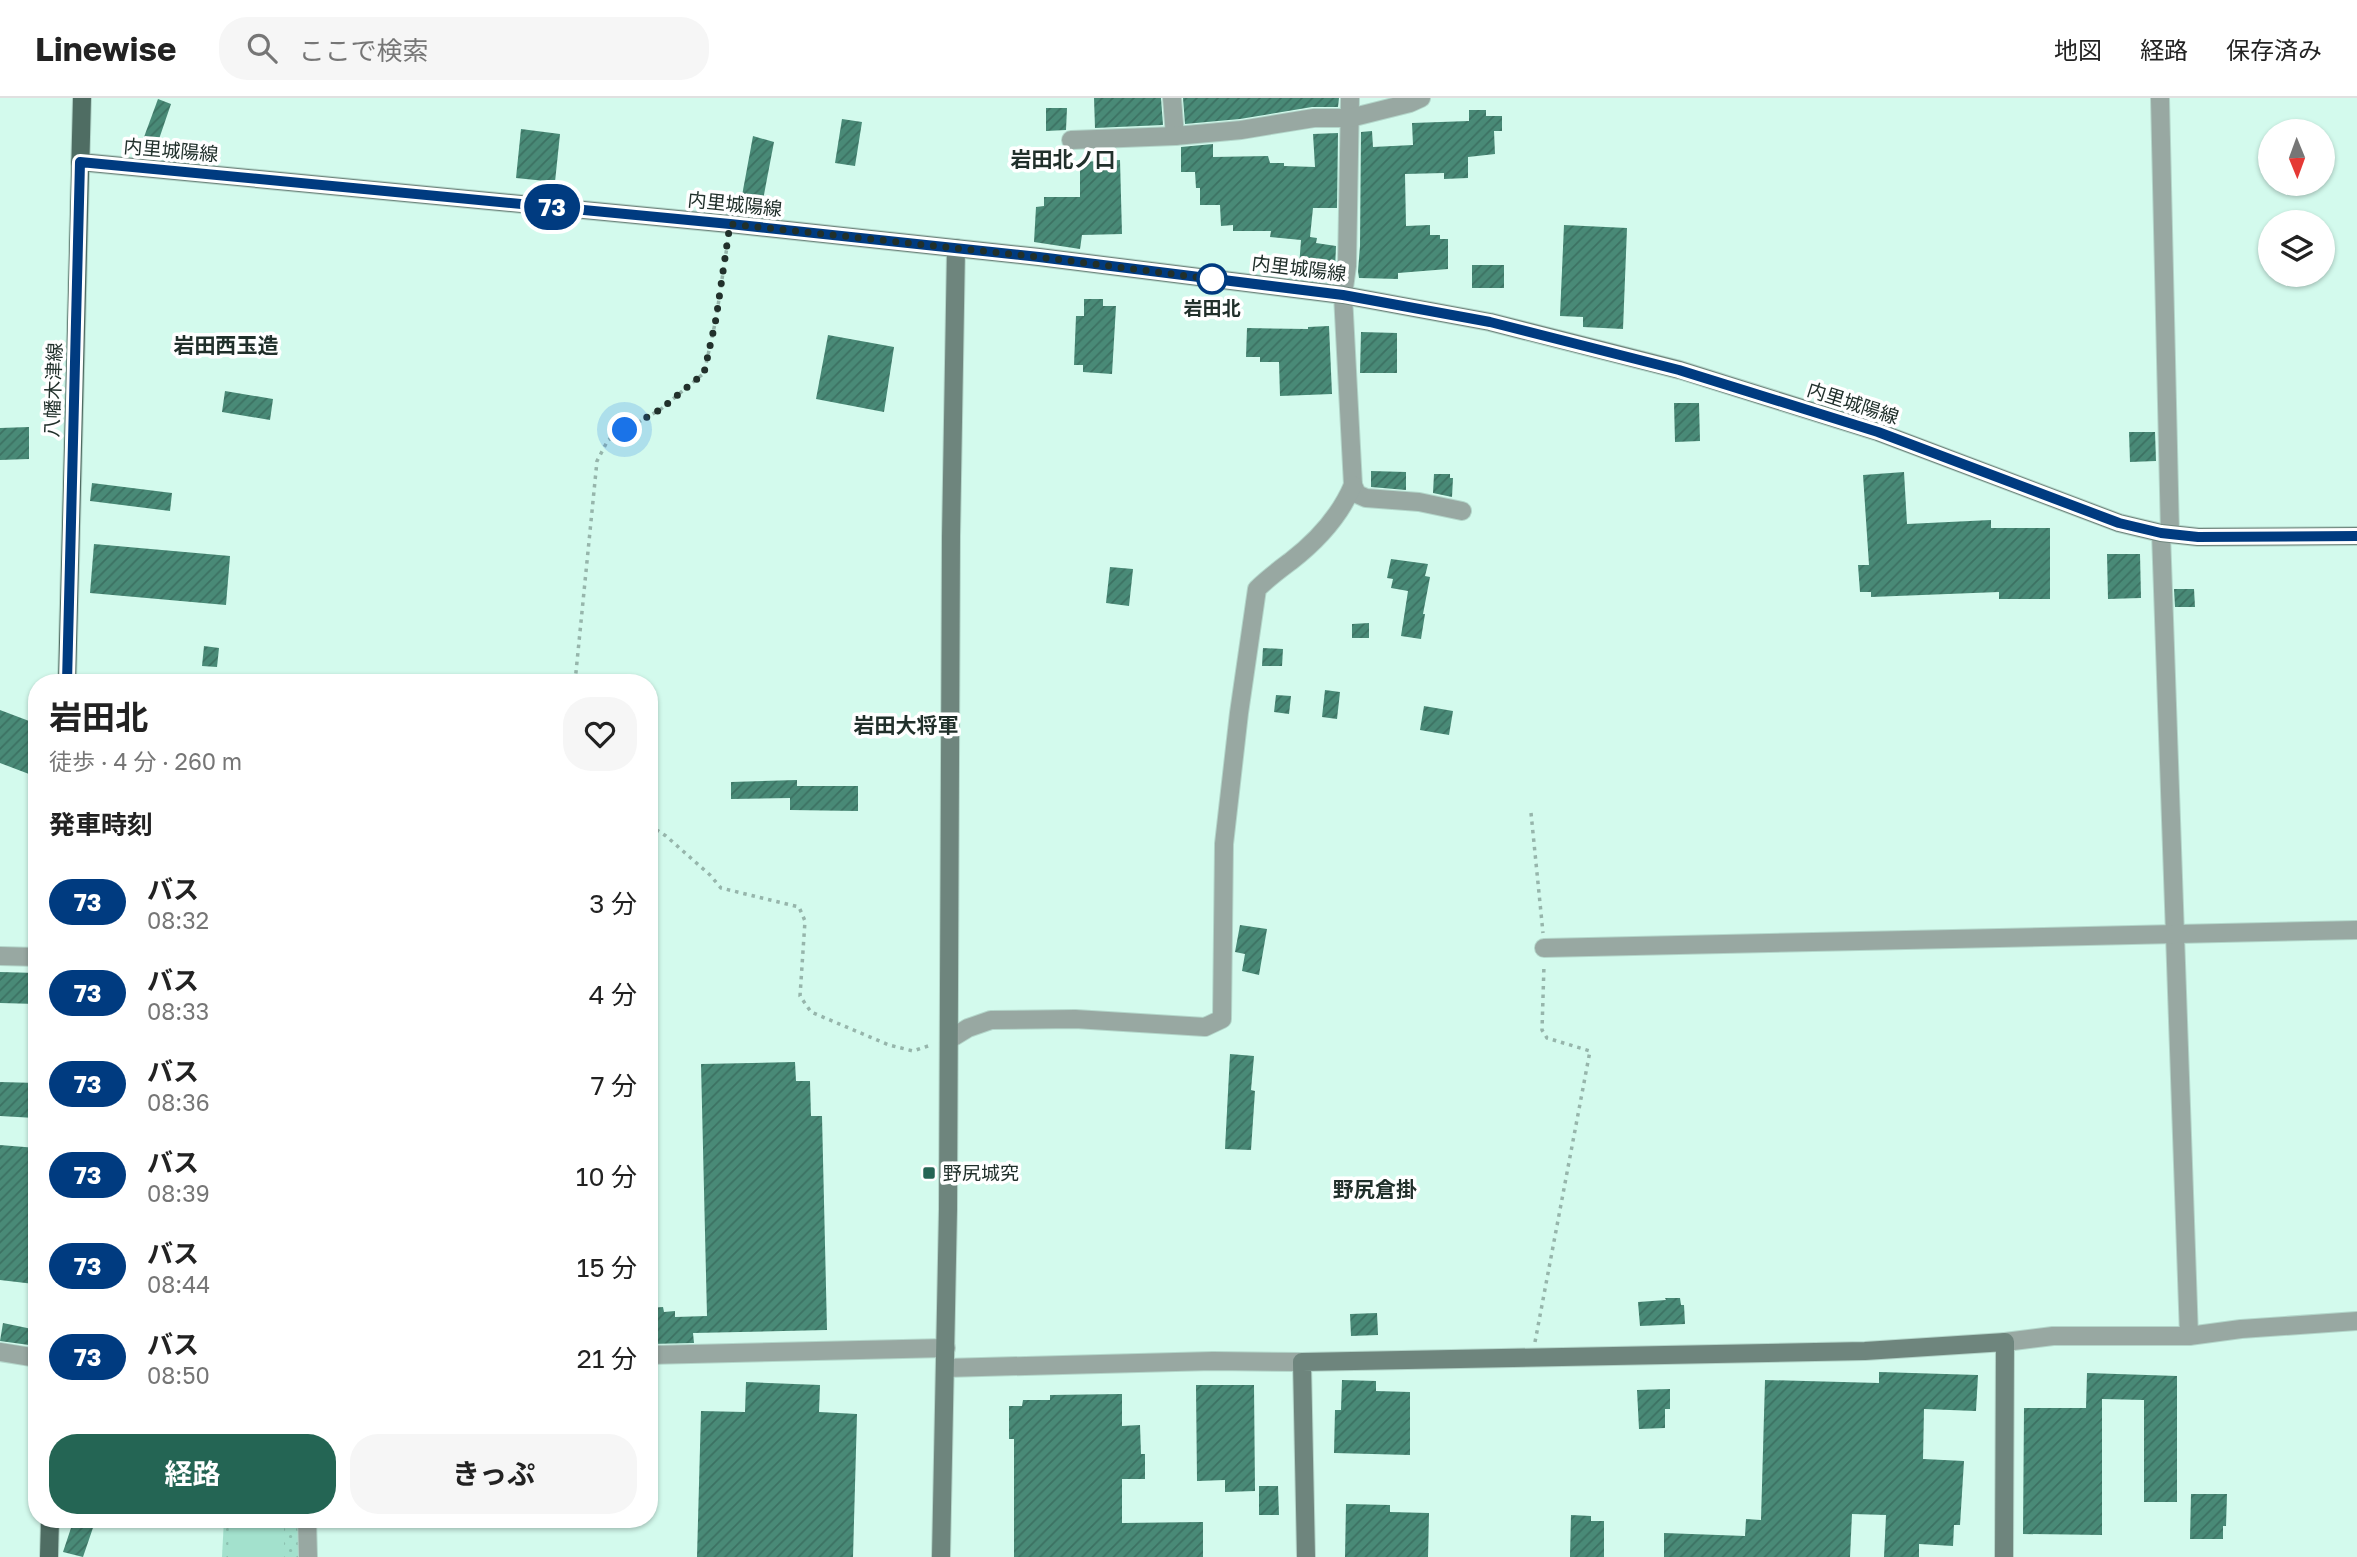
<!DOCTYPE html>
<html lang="ja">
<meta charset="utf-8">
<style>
:root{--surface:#fff;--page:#f6f6f6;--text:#222;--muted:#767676;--line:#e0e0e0;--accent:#246554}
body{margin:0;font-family:"Golos Text","Noto Sans JP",sans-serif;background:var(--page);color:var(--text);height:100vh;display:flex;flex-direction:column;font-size:26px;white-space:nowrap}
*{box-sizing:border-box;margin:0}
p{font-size:23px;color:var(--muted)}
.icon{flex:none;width:38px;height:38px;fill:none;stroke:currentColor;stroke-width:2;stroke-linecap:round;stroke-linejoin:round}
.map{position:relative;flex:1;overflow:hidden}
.details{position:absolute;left:28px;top:576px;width:630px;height:854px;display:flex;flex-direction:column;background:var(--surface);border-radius:28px;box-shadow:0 2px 5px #0004}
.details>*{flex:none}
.badge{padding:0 14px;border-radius:23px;font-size:24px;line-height:46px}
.needle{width:46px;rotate:179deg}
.controls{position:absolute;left:2258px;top:21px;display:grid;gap:14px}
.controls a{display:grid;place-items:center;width:77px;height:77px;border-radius:50%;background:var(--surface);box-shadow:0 2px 5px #0004;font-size:35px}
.you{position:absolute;width:35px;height:35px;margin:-18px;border:5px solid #fff;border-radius:50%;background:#1a73e8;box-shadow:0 0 0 10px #1a73e833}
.map>.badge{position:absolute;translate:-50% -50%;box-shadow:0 0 0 4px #fff}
h2{padding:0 21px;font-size:26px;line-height:63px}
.round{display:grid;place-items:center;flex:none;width:74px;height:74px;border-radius:28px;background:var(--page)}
.summary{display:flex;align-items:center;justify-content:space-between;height:119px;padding:0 21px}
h1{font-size:33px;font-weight:700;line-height:52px}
.cta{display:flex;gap:14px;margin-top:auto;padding:14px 21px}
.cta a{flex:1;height:80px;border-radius:28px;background:var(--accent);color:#fff;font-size:28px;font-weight:700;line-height:80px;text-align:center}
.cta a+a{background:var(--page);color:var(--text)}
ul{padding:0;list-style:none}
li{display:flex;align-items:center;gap:21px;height:91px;padding:0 21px}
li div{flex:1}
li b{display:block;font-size:26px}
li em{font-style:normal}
li .badge{min-width:77px;font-weight:700;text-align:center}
header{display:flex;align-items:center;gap:42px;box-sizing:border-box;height:98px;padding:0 35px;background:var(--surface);border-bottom:2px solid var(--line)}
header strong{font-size:33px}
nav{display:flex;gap:38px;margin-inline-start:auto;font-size:24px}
.search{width:490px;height:63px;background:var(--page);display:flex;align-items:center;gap:18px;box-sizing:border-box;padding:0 24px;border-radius:28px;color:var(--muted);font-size:26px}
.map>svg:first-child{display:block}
.grass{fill:url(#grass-dots)}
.garden{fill:#a3e1cd}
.building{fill:url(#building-hatch)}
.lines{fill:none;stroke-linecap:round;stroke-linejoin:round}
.street-casing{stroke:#b3d6ca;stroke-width:20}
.secondary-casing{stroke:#b3d6ca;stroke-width:20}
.primary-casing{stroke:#b3d6ca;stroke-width:20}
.path{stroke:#96b5ab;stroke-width:3.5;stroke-dasharray:3.5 5;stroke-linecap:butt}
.street{stroke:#98a8a2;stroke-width:18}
.secondary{stroke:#6e857d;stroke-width:18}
.primary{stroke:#4f6d63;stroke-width:18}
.line-casing{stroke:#fff;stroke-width:16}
.line{stroke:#003b80;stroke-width:10}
.walk{stroke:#21302b;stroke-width:7;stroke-dasharray:0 12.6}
.stop-dot{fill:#fff;stroke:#003b80;stroke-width:3.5}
.poi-dot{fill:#246554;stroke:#fff;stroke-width:2.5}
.labels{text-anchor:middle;stroke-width:7;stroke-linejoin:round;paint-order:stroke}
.street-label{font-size:19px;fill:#21302b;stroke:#fff}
.stop-label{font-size:19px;font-weight:bold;fill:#21302b;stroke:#fff}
.poi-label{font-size:19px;fill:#21302b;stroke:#fff;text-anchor:start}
.neighbourhood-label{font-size:21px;font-weight:bold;fill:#21302b;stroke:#fff}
</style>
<header>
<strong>Linewise</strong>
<div class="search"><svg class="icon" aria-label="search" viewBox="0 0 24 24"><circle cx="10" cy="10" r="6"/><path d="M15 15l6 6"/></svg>ここで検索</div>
<nav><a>地図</a><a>経路</a><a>保存済み</a></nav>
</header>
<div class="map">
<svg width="2357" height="1459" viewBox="0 0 2357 1459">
<defs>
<pattern id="grass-dots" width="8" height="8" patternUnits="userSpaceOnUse" patternTransform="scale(1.75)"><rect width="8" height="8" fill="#a3e1cd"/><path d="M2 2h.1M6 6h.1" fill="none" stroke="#8cc1b0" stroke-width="1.8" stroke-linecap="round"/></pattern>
<pattern id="building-hatch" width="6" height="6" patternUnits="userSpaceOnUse" patternTransform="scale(1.75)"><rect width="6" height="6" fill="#498a77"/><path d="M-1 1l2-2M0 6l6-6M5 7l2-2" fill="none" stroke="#3c7162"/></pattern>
</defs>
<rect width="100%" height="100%" fill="#d3faed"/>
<path class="grass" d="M224 1421H301L300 1459H222Z"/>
<path class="garden" d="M229 1421H284V1459H228Z"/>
<g class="building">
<path d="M1094 0H1161L1163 27 1095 30Z"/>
<path d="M1183 0H1339L1338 9H1312L1240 21 1185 26Z"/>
<path d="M158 1 171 6 158 44 144 39Z"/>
<path d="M1046 10H1067L1066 32 1046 33Z"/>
<path d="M1469 12H1486V18H1502V33H1494L1495 56 1468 59V80L1444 81V75L1405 76 1406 128 1430 127V137H1440V141H1448V171L1398 175V181L1359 180 1358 173 1360 148 1361 34 1372 33 1373 49 1413 47 1412 25 1469 23Z"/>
<path d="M842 21 862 24 855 68 835 65Z"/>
<path d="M521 31 560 36 555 84 516 80Z"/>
<path d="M1338 35 1337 110H1313L1310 139 1317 140 1316 145 1336 148 1335 171 1299 169 1301 142 1270 139 1271 133H1233V127L1221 128 1220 107H1200V90H1196L1195 74H1181V49L1213 46V59L1268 58 1270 65H1284V68L1315 69 1313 36Z"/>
<path d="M753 38 774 44 762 107 741 103Z"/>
<path d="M1120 62 1122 136 1082 137 1080 151 1034 144 1036 109 1044 108V99H1080V64Z"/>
<path d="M1564 127 1627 130 1623 231 1583 229V219L1560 218Z"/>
<rect x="1472" y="167" width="32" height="23"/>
<path d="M1084 201H1103V208H1116L1112 276 1083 274V267H1074L1076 218H1084Z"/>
<path d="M1329 228 1332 296 1280 298 1279 264H1260V259H1246L1247 230 1308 231V229Z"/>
<path d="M1361 234 1397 235V275H1360Z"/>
<path d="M828 237 894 249 884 314 816 301Z"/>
<path d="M225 293 273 301 270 322 222 314Z"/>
<path d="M1674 305H1699L1700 343 1675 344Z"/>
<path d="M29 329V361L0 362V330Z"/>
<path d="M2129 334H2155L2156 363 2130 364Z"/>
<path d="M1371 373 1406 374V392L1371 389Z"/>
<path d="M1904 374 1907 426 1991 422V430H2050V501H1999V494L1871 499V494H1860L1858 467H1869L1863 377Z"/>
<path d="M1434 376H1450V380H1453L1452 399 1433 395Z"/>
<path d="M92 385 172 395 170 413 90 403Z"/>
<path d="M94 446 230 458 226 507 90 495Z"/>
<path d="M2107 456H2140L2141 500 2108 501Z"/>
<path d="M1391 461 1428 466 1425 478 1430 479 1423 516H1425L1421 541 1401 538 1408 493 1391 490 1393 481 1387 480Z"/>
<path d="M1110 469 1133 471 1129 508 1106 505Z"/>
<path d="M2174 491H2194L2195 509H2175Z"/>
<path d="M1369 525V540H1352V526Z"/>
<path d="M204 548 219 550 217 569 202 568Z"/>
<path d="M1263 550 1283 551 1282 568H1262Z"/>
<path d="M1325 592 1340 594 1337 621 1322 619Z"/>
<path d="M1276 597 1291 598 1289 616 1274 614Z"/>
<path d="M1424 608 1453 613 1449 637 1420 632Z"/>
<path d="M0 612 37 626V655L29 676 0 665Z"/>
<path d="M797 682V688H858V713L790 712V700L731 701V684Z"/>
<path d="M1240 827 1267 831 1259 877 1242 873 1245 856 1235 854Z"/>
<path d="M0 874 37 875V906L0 905Z"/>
<path d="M1230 956 1254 958 1251 992 1255 993 1251 1052 1225 1051Z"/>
<path d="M795 964 796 983H810L811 1018H822L827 1232 693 1235 694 1245 649 1246V1210L663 1209 664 1214 675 1213V1219L707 1218 701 966Z"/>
<path d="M0 984 37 985 35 1020 0 1018Z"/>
<path d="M0 1047 37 1050 34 1084 37 1085V1140L34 1186 0 1182Z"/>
<path d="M1665 1200H1680L1681 1207H1684L1685 1226 1640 1228 1638 1204 1666 1202Z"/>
<path d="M1377 1215 1378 1237 1351 1238 1350 1216Z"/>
<path d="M3 1225 32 1231 29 1247 0 1243Z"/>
<path d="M1879 1274 1978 1277 1976 1313 1924 1311 1923 1361 1964 1363 1960 1427H1954L1953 1448 1919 1446V1459H1884L1886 1417 1852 1416 1850 1459H1664V1435L1745 1438 1746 1421 1761 1422 1765 1282 1879 1285Z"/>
<path d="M2087 1275 2177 1278V1404H2144V1302L2102 1301V1437L2023 1436 2024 1310H2086Z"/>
<path d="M1342 1282 1376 1283V1293L1410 1294V1357L1334 1355 1335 1312H1341Z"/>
<path d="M746 1284 820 1287 819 1314 857 1316 853 1459H697L701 1313 745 1314Z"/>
<path d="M1196 1287H1254L1255 1393 1225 1394V1382L1197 1383Z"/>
<path d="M1670 1291V1311H1665V1330L1639 1331 1637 1292Z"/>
<path d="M1122 1296V1328L1140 1327 1141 1356H1145V1381H1122V1425L1203 1424V1459H1014V1341H1009V1308H1022L1023 1302H1050V1297Z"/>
<path d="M1259 1388H1278L1279 1417H1259Z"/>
<path d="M2191 1396H2227L2226 1428H2223V1441H2190Z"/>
<path d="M1346 1406 1390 1407V1414L1429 1415 1428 1459H1345Z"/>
<path d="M1571 1417 1591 1418V1423H1604V1459H1570Z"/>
<path d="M74 1421H96L83 1459 63 1454Z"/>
</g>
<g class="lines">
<defs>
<g id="street">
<path d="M1172 0 1175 38"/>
<path d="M1350 0 1347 168 1343 197 1353 387 1357 396 1366 400 1419 404 1462 413"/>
<path d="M2160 0 2170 436"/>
<path d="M1071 42 1175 38 1241 32 1314 20H1350L1410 5 1421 0"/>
<path d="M2161 435 2189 1238"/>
<path d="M1544 850 2357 832"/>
<path d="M0 858 37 859"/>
<path d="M950 941 968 930 991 922 1075 921 1205 929 1222 921 1224 746 1239 615 1257 491C1268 480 1279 472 1291 463 1318 442 1340 418 1353 387"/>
<path d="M2005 1244 2053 1238H2189L2241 1231 2357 1223"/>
<path d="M0 1254 37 1260"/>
<path d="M649 1257 946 1250"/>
<path d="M945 1270 1213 1263 1302 1264"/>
<path d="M307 1421 308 1459"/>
</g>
<g id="secondary">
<path d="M80 64 730 126 1039 159 1343 197 1490 224 1680 272 1878 334 2119 425 2161 435 2198 439 2357 438"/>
<path d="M941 1459 948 1111 951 439 956 150"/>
<path d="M1306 1459 1302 1264 1865 1253 2005 1244 2004 1459"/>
</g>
<g id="primary">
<path d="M67 584 82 0"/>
<path d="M49 1459 50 1421"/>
</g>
</defs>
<use href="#street" class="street-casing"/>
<use href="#secondary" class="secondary-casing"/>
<use href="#primary" class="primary-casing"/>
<g class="path">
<path d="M575 584 597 363 608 342 661 311 704 275 716 221 728 142"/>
<path d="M1531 715 1543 835"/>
<path d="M649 727 666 738 710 777 721 790 799 809 805 823 800 898 811 914 889 947 913 953 931 947"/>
<path d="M1535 1244 1590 953 1547 940 1542 932 1544 867"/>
</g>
<use href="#street" class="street"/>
<use href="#secondary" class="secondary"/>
<use href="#primary" class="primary"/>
</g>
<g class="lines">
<defs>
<path id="line" d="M67 584 80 64 730 126 1039 159 1343 197 1490 224 1679 272 1878 334 2119 425 2161 435 2198 439 2357 438"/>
</defs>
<use href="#line" class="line-casing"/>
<use href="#line" class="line"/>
<path class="walk" d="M625 332 661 311 704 275 716 221 730 126 1039 159 1212 181"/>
</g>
<circle class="stop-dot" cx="1212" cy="181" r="14"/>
<rect class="poi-dot" x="922" y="1068" width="14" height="14" rx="3.5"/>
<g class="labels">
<g class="street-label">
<text transform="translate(171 52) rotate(5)" y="7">内里城陽線</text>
<text transform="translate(735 106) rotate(6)" y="7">内里城陽線</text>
<text transform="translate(1299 170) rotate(7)" y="7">内里城陽線</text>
<text transform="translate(53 292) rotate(-88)" y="7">八幡木津線</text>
<text transform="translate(1853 305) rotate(18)" y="7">内里城陽線</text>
</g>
<g class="stop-label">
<text x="1212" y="217">岩田北</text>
</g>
<g class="poi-label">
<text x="943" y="1082">野尻城究</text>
</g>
<g class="neighbourhood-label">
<text x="1063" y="69">岩田北ノ口</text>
<text x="226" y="255">岩田西玉造</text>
<text x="906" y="635">岩田大将軍</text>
<text x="1375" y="1099">野尻倉掛</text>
</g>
</g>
</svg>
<div class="controls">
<a><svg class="needle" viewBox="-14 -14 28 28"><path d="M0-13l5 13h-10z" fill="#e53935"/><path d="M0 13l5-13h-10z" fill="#767676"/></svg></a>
<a><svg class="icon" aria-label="layers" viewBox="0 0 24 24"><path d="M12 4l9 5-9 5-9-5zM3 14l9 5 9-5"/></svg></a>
</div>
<div class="you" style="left:625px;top:332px"></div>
<b class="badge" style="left:552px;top:109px;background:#003b80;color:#fff">73</b>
<section class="details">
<div class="summary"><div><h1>岩田北</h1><p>徒歩 · 4 分 · 260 m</p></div><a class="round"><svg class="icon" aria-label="heart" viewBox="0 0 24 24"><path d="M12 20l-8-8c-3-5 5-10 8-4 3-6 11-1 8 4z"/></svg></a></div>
<h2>発車時刻</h2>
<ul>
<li><span class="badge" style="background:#003b80;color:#fff">73</span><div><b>バス</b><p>08:32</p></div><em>3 分</em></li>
<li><span class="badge" style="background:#003b80;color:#fff">73</span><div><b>バス</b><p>08:33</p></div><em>4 分</em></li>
<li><span class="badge" style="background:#003b80;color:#fff">73</span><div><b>バス</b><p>08:36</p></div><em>7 分</em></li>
<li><span class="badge" style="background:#003b80;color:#fff">73</span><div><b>バス</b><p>08:39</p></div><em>10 分</em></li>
<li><span class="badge" style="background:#003b80;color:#fff">73</span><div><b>バス</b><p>08:44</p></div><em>15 分</em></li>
<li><span class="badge" style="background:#003b80;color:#fff">73</span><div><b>バス</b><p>08:50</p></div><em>21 分</em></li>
</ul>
<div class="cta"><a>経路</a><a>きっぷ</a></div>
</section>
</div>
